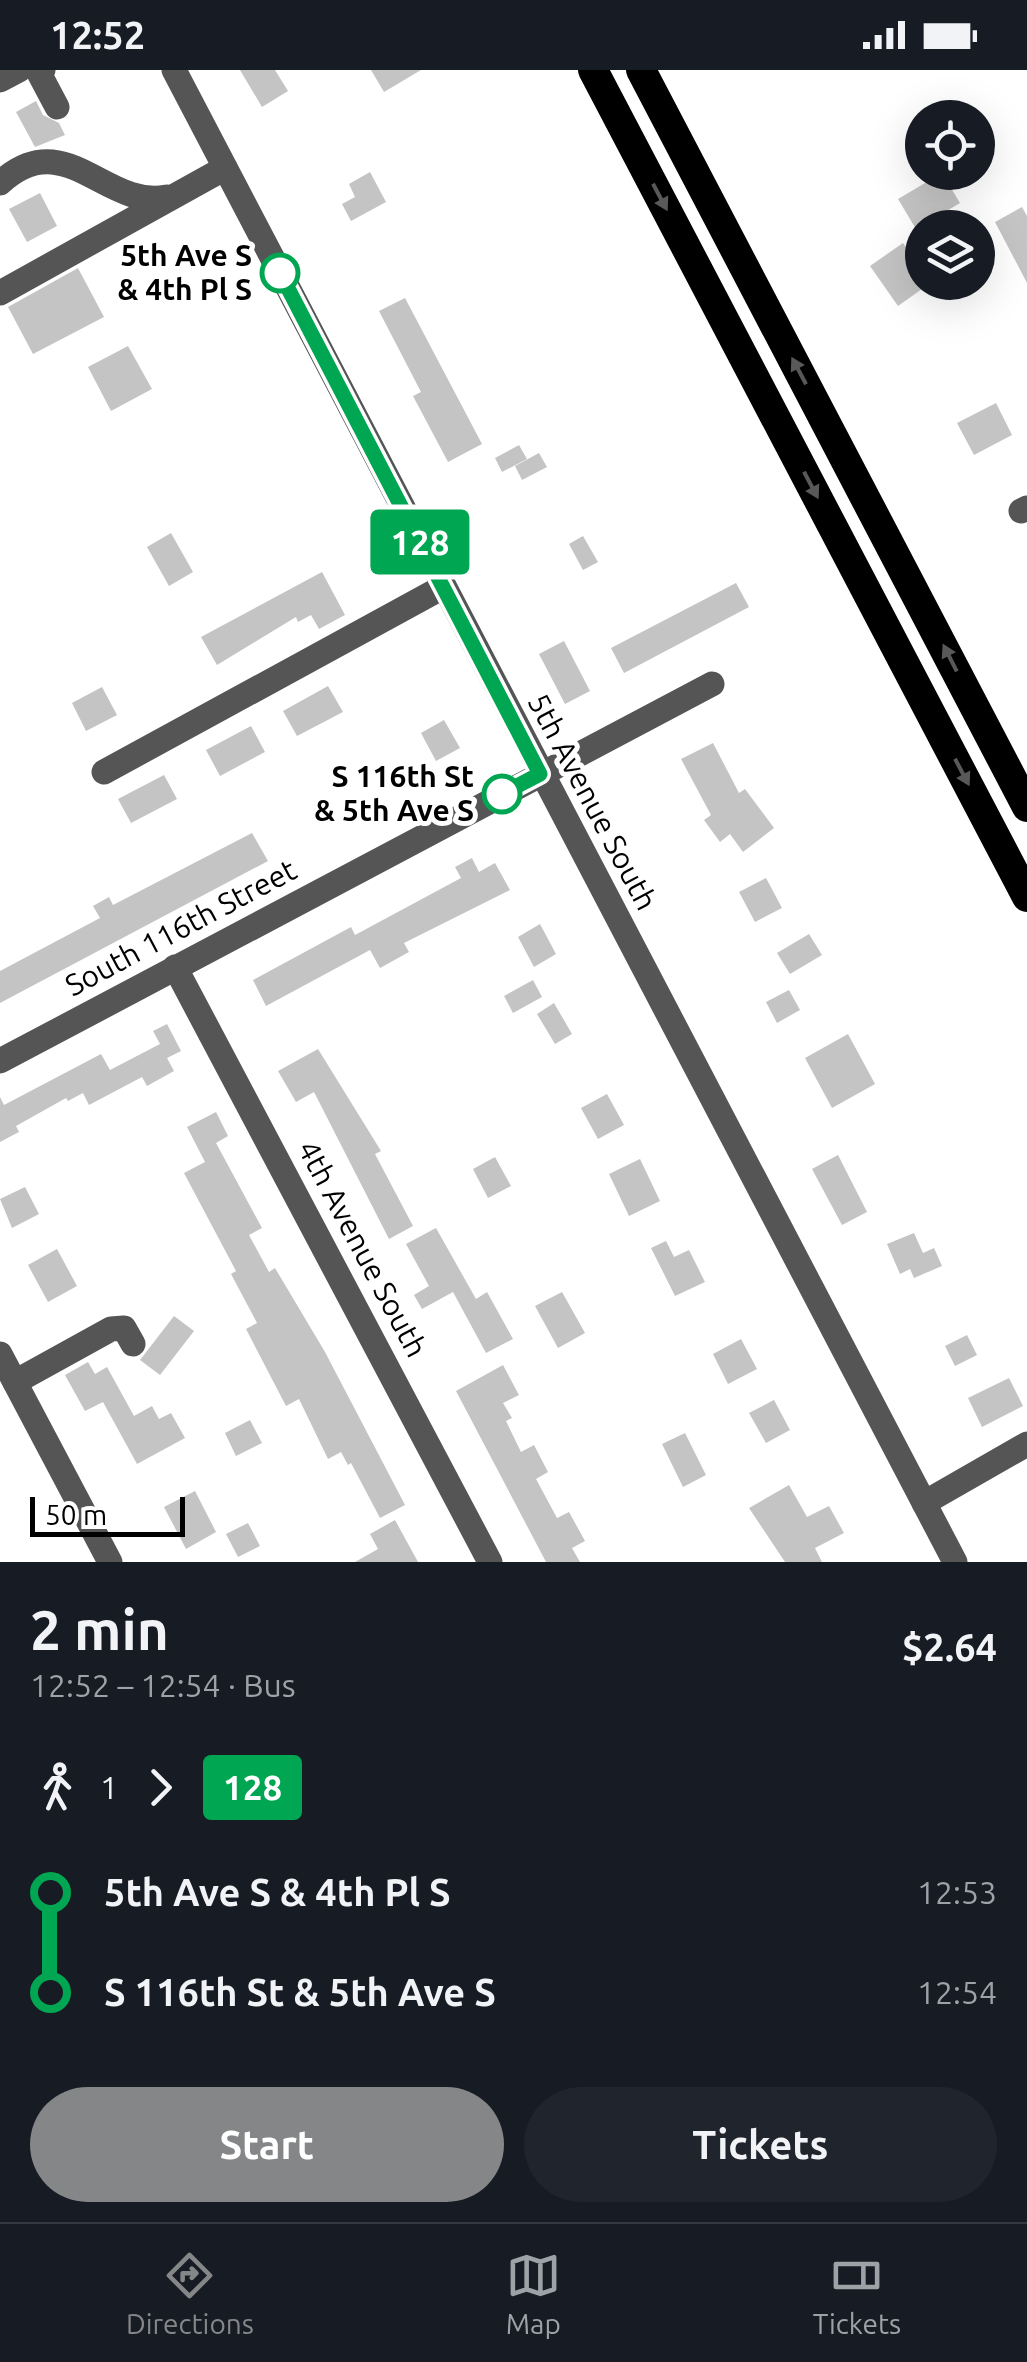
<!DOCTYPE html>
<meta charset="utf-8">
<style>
:root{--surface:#171b24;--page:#20242c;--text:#f1f3f6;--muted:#9ea1a6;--line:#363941;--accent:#858687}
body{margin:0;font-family:Ubuntu,sans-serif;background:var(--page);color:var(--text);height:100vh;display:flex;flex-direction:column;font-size:38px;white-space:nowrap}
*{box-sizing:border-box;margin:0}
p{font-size:32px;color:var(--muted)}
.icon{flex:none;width:55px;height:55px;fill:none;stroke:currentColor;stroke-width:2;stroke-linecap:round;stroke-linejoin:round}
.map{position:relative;height:1492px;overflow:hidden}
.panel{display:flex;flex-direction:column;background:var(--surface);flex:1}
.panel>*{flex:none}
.badge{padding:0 20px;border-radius:8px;font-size:35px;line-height:65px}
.fabs{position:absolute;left:905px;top:30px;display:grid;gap:20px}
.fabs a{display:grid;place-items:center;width:90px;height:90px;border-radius:50%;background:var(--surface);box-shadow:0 10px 40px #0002;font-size:50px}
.scale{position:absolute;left:30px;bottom:25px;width:155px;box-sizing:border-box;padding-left:10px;border:5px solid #000;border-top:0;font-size:28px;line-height:35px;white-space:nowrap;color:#000;-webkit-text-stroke:8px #fff;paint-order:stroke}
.map>.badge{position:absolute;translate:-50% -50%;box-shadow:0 0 0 5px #fff}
.legs{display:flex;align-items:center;gap:15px;height:110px;padding:0 30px;font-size:32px}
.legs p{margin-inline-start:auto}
.overview{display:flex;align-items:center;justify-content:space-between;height:170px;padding:0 30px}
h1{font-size:55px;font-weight:700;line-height:75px}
.button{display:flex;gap:20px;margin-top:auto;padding:20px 30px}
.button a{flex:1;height:115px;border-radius:60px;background:var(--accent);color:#fff;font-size:40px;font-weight:700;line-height:115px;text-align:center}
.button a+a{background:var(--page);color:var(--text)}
ul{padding:0 30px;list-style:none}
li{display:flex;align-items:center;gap:35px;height:100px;font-size:38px}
li i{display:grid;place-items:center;width:15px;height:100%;margin:0 12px;background:currentColor}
li i::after{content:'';width:25px;height:25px;margin:-12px;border:8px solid;border-radius:50%;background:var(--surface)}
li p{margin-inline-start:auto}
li:first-child i{background:linear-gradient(#0000 50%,currentColor 0)}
li:last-child i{background:linear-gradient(currentColor 50%,#0000 0)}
.status{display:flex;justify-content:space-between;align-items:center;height:70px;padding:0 50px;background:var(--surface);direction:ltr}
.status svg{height:28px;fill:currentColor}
.tabs{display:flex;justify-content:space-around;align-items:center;height:140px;border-top:2px solid var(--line);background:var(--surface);font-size:28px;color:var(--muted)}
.tabs a{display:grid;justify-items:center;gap:5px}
.tabs .active{color:var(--accent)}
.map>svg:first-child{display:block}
.building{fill:#c4c4c4}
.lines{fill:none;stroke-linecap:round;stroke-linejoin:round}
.minor{stroke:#555;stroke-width:25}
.highway{stroke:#000;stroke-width:30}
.oneway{fill:#595959}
.line-1-casing{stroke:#fff;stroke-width:22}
.line-1{stroke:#00a651;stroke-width:15}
.stop-1-dot{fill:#fff;stroke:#00a651;stroke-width:5}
.labels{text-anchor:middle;stroke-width:10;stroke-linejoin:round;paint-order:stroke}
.stop-label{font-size:30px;font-weight:bold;fill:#000;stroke:#fff;text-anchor:end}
.street-label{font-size:30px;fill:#000;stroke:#fff}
</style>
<div class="status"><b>12:52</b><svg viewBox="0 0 49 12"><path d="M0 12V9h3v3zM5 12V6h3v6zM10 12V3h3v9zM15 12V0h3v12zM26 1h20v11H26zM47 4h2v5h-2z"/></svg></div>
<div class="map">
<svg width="1027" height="1492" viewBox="0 0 1027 1492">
<rect width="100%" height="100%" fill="#fff"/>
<g class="building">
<path d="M240 0H275L288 21 262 37Z"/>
<path d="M371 0H421L384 22Z"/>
<path d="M36 31 43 45 59 53 65 65 35 77 16 42Z"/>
<path d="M370 102 386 132 351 151 342 134 355 127 349 114Z"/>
<path d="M942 103 960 133 916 159 898 129Z"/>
<path d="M40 123 57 156 27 172 9 139Z"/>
<path d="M1022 137 1027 146V213L995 152Z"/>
<path d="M903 173 922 201V219L898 236 870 196Z"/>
<path d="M78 198 104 247 33 284 8 237Z"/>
<path d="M405 228 482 374 448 392 413 326 421 322 379 241Z"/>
<path d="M128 276 152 319 111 341 88 297Z"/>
<path d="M996 333 1012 365 974 385 957 353Z"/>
<path d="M519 375 527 389 502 402 495 388Z"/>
<path d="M539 383 547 397 522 410 515 396Z"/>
<path d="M171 463 193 502 169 516 147 477Z"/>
<path d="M583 466 598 492 583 500 569 474Z"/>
<path d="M322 502 345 545 319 559 311 545 298 552 296 547 217 595 201 567Z"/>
<path d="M736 513 749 537 624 603 611 578Z"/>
<path d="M564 571 590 621 565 634 539 584Z"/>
<path d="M328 616 343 642 297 666 283 641Z"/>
<path d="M102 617 117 645 86 661 72 633Z"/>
<path d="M444 650 460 678 436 691 421 663Z"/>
<path d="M251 656 265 682 220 706 206 680Z"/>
<path d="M713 673 739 723 745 719 774 758 743 782 730 764 720 772 704 750 711 745 681 689Z"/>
<path d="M164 705 177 729 131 753 118 729Z"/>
<path d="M252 763 268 791 0 933V901L100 848 93 836 109 827 113 835Z"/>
<path d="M472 788 479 802 495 793 510 820 404 873 409 882 380 898 370 880 266 936 253 910 351 857 355 865 461 808 455 797Z"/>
<path d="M766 808 782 838 755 852 739 822Z"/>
<path d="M540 854 556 884 534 897 518 867Z"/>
<path d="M809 864 822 885 790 904 777 883Z"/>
<path d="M533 910 542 927 513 943 504 926Z"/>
<path d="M789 920 800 940 777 953 766 932Z"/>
<path d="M554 933 572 964 555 974 537 944Z"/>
<path d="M167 954 181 981 167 988 174 1001 147 1016 142 1007 89 1035 83 1023 68 1031 66 1028 16 1056 19 1062 0 1072V1027L4 1035 101 984 110 1000 160 974 153 961Z"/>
<path d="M848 964 875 1014 832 1038 805 988Z"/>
<path d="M318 979 381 1081 375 1084 413 1156 389 1169 314 1022 296 1032 278 1001Z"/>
<path d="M607 1024 624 1055 598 1069 581 1038Z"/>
<path d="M216 1042 228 1066 216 1073 262 1158 249 1165 269 1202 275 1198 325 1282 405 1435 380 1448 351 1393 348 1395 341 1382 328 1389 299 1329 286 1336 246 1259 257 1253 231 1204 236 1201 184 1103 205 1092 187 1057Z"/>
<path d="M838 1085 867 1142 842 1155 812 1099Z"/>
<path d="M495 1087 511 1116 488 1128 473 1099Z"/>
<path d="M640 1089 660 1131 629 1146 609 1104Z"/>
<path d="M25 1117 39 1144 12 1158 0 1129Z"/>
<path d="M436 1158 476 1229 487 1222 513 1269 486 1283 453 1222 422 1239 414 1225 429 1216 406 1174Z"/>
<path d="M914 1163 923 1183 934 1178 942 1196 914 1208 910 1199 900 1204 887 1174Z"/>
<path d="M666 1171 674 1187 689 1180 705 1212 675 1226 651 1178Z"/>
<path d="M57 1179 77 1216 48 1232 28 1195Z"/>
<path d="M562 1222 585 1263 558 1278 535 1236Z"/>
<path d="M174 1246 194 1261 160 1305 140 1290Z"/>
<path d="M967 1265 977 1285 955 1296 945 1276Z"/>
<path d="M741 1269 757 1299 728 1314 713 1284Z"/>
<path d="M88 1292 95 1304 107 1297 134 1346 152 1336 159 1349 171 1343 185 1368 137 1394 103 1332 85 1341 65 1305Z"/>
<path d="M503 1295 519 1325 503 1333 512 1348 506 1351 521 1382 534 1375 548 1402 536 1409 557 1448 569 1442 585 1471 572 1478 580 1492H546L456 1321Z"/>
<path d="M1009 1308 1023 1336 982 1357 968 1328Z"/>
<path d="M774 1330 790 1360 766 1373 749 1343Z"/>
<path d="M250 1350 262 1373 236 1386 225 1363Z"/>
<path d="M685 1363 706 1405 683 1417 662 1374Z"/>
<path d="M789 1415 807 1447 829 1436 844 1463 815 1478 822 1492H785L749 1438Z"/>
<path d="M195 1421 216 1462 186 1479 164 1437Z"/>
<path d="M395 1450 418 1492H355L378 1479 370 1464Z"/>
<path d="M248 1453 260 1476 238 1487 226 1464Z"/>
</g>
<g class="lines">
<g class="minor">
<path d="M43 0 40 5 57 37"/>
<path d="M174 0 955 1492"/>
<path d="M0 10 19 0"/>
<path d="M0 113C65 53 105 140 167 127"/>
<path d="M0 223 225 98"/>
<path d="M1021 441 1027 438"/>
<path d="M104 702 443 517"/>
<path d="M175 897 490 1492"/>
<path d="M0 991 712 614"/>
<path d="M0 1284 110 1492"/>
<path d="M15 1312 111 1259 124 1258 133 1274"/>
<path d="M924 1433 1027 1374"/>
</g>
<g class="highway">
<path d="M593 0 1027 827"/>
<path d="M641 0 1027 737"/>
</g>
</g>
<defs><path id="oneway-solid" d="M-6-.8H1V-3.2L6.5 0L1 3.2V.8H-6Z" transform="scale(2.5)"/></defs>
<g class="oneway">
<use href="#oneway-solid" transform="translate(660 127) rotate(62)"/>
<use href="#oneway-solid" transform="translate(799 301) rotate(-118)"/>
<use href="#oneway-solid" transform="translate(811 415) rotate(62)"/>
<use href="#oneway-solid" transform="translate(950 588) rotate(-117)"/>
<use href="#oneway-solid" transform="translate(962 702) rotate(62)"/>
</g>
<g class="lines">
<defs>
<path id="line-1" d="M280 203 540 704 502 724"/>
</defs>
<use href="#line-1" class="line-1-casing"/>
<use href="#line-1" class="line-1"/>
</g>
<g class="stop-1-dot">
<circle cx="280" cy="203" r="18"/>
<circle cx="502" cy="724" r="18"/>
</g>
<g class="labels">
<g class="stop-label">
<text x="252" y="196">5th Ave S<tspan x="252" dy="34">&amp; 4th Pl S</tspan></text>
<text x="474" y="717">S 116th St<tspan x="474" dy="34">&amp; 5th Ave S</tspan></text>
</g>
<g class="street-label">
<text transform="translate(592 732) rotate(62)" y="10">5th Avenue South</text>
<text transform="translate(181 858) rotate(-28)" y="10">South 116th Street</text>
<text transform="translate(362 1179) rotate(62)" y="10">4th Avenue South</text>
</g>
</g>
</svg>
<div class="fabs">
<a><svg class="icon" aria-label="locate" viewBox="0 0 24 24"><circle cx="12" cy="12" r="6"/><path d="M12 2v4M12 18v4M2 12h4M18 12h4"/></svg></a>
<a><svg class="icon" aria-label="layers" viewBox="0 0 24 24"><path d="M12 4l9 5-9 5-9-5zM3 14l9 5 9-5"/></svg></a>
</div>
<div class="scale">50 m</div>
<b class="badge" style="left:420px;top:472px;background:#00a651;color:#fff">128</b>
</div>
<section class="panel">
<div class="overview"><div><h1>2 min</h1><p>12:52 – 12:54 · Bus</p></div><b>$2.64</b></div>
<div class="legs"><svg class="icon" aria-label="walk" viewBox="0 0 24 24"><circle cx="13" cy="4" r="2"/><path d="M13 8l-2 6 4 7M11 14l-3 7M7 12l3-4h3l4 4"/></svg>1<svg class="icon" aria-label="forward" viewBox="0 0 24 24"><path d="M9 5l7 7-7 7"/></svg><b class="badge" style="background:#00a651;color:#fff">128</b></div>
<ul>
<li><i style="color:#00a651"></i><b>5th Ave S &amp; 4th Pl S</b><p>12:53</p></li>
<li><i style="color:#00a651"></i><b>S 116th St &amp; 5th Ave S</b><p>12:54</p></li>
</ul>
<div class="button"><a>Start</a><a>Tickets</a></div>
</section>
<nav class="tabs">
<a class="active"><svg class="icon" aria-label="directions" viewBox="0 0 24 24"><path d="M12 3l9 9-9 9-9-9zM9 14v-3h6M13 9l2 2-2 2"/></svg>Directions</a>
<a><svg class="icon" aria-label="map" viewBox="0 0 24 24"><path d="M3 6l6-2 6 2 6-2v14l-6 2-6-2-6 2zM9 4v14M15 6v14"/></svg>Map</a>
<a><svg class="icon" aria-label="tickets" viewBox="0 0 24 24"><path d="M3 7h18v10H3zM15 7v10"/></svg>Tickets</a>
</nav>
